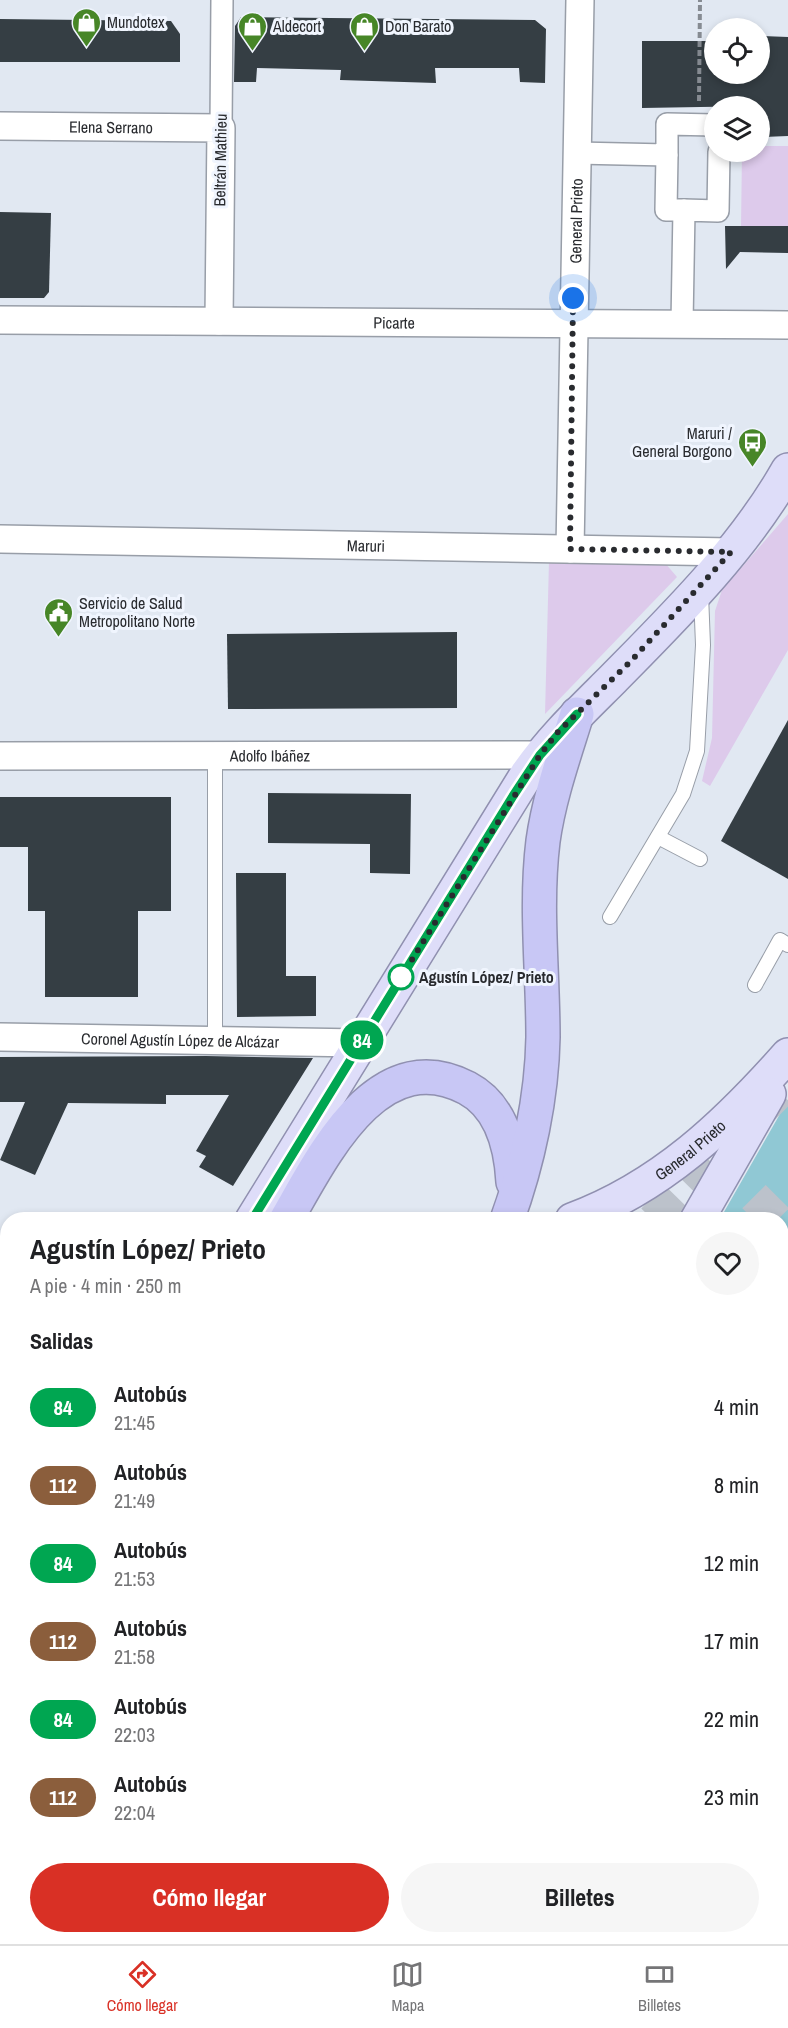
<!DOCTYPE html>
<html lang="es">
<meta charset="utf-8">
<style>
:root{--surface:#fff;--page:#f6f6f6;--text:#202124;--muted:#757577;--line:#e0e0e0;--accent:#d93025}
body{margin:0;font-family:"Archivo Narrow",sans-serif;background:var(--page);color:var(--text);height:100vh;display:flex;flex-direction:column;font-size:22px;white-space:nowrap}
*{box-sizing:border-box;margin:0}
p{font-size:20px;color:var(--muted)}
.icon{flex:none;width:33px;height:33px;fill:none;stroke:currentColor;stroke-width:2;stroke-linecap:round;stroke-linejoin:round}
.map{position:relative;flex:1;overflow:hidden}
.panel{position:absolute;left:0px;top:1212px;width:789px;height:732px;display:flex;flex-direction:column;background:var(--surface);border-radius:24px 24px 0 0;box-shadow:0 3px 9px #0003}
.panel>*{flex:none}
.badge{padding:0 12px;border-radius:20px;font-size:21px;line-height:39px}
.buttons{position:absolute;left:704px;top:18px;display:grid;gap:12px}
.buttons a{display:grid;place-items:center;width:66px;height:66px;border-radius:50%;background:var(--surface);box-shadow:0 3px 9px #0003;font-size:30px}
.you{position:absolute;width:30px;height:30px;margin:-15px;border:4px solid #fff;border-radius:50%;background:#1a73e8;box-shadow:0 0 0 9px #1a73e833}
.map>.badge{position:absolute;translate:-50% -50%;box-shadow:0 0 0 3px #fff}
h2{padding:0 30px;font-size:22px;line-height:54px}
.round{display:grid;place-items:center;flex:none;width:63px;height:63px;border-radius:32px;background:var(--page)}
.headline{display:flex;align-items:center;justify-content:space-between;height:102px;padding:0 30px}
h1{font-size:28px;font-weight:700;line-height:45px}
.button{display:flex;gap:12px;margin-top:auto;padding:12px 30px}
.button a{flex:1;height:69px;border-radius:36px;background:var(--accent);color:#fff;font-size:24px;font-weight:700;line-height:69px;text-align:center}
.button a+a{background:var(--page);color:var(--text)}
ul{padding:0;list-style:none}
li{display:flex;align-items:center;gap:18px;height:78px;padding:0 30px}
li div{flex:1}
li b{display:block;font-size:22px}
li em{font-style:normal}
li .badge{min-width:66px;font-weight:700;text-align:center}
.dock{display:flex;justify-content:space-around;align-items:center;height:84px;border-top:2px solid var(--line);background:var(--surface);font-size:16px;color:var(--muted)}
.dock a{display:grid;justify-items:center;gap:3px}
.dock .current{color:var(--accent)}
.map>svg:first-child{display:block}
.green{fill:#ddcaeb}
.water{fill:#90c8d4}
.building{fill:#353e44}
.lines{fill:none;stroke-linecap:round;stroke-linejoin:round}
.motorway-tunnel{stroke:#bcc2cb;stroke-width:33;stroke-dasharray:33 16;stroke-linecap:butt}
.service-casing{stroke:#989ea8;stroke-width:16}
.pedestrian-casing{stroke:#989ea8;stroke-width:24}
.minor-casing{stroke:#989ea8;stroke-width:30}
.tertiary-casing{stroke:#989ea8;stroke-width:36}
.primary-casing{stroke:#9090b0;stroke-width:36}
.motorway-casing{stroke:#9090b0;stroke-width:36}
.path{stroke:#868b92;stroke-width:4;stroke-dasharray:6 3;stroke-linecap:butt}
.service{stroke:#fff;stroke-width:14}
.pedestrian{stroke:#fff;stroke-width:21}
.minor{stroke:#fff;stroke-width:27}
.tertiary{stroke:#fff;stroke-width:33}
.primary{stroke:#deddf9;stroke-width:33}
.motorway{stroke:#c8c7f5;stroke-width:33}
.line-casing{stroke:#fff;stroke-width:14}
.line{stroke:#00a651;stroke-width:9}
.walk{stroke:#292b2f;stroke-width:6;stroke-dasharray:0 10.8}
.stop-dot{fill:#fff;stroke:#00a651;stroke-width:3}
.labels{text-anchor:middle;stroke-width:6;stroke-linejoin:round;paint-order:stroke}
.poi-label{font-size:16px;fill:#292b2f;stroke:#f0f5fe;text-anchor:start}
.street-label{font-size:16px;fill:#292b2f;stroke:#f0f5fe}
.stop-label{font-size:16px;font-weight:bold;fill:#292b2f;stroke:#f0f5fe;text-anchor:start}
</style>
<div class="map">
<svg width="788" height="1944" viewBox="0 0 788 1944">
<rect width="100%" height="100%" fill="#e1e8f2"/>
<g class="green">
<path d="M759 146H788V228L741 227 742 152H759Z"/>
<path d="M788 514V650L710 786 702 781 712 738 715 611 722 590Z"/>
<path d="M549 561 665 563 677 577 545 714Z"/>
<path d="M788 1104V1620L782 1632V1220H722Z"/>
<path d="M782 1854 788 1858V1944H508L512 1936H782Z"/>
</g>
<g class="water">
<path d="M788 1100V1365L782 1377V1220L720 1219Z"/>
<path d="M304 1936H512V1937L508 1944H300Z"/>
</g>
<g class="building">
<path d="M241 17 535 20 546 29 545 83 520 82 519 68H435L436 83 340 80 341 70 257 68 256 82H234L235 26Z"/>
<path d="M0 19 171 21 180 34V62H0Z"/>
<path d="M759 36 788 37V136L763 137V111H759V106L642 108V41H714V74H759Z"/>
<path d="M0 212 51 213 49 292 44 298H0Z"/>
<path d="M725 226H788V253L740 252 726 269Z"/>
<path d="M457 632V708L228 709 227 634Z"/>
<path d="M788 720V879L721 841Z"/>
<path d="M268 793 411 794 410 874 370 873V844L268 843Z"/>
<path d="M0 797H171V911H138V997H45V911H28V847H0Z"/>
<path d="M236 873H286V976H316V1016L237 1017Z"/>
<path d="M206 1056 313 1058 233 1186 199 1167 206 1156 196 1151 229 1095H166V1104L68 1103 35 1175 0 1160 25 1102H0V1057Z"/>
</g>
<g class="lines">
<g class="motorway-tunnel">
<path d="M653 1220 788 1083"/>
<path d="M754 1220 788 1186"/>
</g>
<defs>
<g id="service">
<path d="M215 756V1041"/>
<path d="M658 837 700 859"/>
<path d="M610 917 683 794 697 751 703 645 701 594"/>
<path d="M755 985 780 940 788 945"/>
<path d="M0 1728 8 1725"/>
<path d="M782 1830 788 1834"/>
</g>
<g id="pedestrian">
<path d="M221 128 222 0"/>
<path d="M577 153 667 155V124L714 125"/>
<path d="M667 155 666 210H684"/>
<path d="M682 323 684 210 718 211 719 152"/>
</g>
<g id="minor">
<path id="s1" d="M0 126 221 128 219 321"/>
<path id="s2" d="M0 320 788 325"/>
<path id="s3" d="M0 539 731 552"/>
<path id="s4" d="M570 549 580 0"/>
<path id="s5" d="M0 756 540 755"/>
<path id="s6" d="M0 1037 360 1043"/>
<path d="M0 1303H8"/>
</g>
<path id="tertiary" d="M0 1541 8 1542"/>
<g id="primary">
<path d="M252 1220 527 774C552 738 582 710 613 679 676 615 743 549 788 470"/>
<path id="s7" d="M572 1220C661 1187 726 1125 788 1055"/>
<path d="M697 1220 769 1094"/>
<path d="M0 1633 8 1621"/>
<path d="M0 1866 8 1843"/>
<path d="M276 1944 280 1936"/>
</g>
<g id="motorway">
<path d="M286 1220C322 1158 377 1041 467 1088 501 1106 511 1146 513 1182"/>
<path d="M507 1220C528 1163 542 1097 543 1037 543 972 535 906 543 841 549 798 564 756 577 714"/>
<path d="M57 1944 63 1936"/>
<path d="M90 1944 94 1936"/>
<path d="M146 1944 149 1936"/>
<path d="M200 1944 203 1936"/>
</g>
</defs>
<use href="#service" class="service-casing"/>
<use href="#pedestrian" class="pedestrian-casing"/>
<use href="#minor" class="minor-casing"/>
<use href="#tertiary" class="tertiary-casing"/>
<use href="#primary" class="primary-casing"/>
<use href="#motorway" class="motorway-casing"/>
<g class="path">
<path d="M699 101 700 0"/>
<path d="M782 1394 788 1383"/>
<path d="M782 1492 788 1480"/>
<path d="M782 1538 788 1526"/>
<path d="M782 1922 788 1917"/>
<path d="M687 1936 688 1944"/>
<path d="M528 1944 533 1936"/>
<path d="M558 1944 562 1936"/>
<path d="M751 1944 762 1936"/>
</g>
<use href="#service" class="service"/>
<use href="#pedestrian" class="pedestrian"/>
<use href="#minor" class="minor"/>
<use href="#tertiary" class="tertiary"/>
<use href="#primary" class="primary"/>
<use href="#motorway" class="motorway"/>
</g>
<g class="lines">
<defs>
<path id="line" d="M252 1220 513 796 540 755 577 714"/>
</defs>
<use href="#line" class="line-casing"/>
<use href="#line" class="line"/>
<path class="walk" d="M401 977 398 982 540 755 558 732 631 661 731 552 570 549 573 298"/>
</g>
<defs>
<symbol id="shop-pin" viewBox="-11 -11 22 30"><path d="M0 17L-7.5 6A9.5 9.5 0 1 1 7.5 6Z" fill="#478627" stroke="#f0f5fe"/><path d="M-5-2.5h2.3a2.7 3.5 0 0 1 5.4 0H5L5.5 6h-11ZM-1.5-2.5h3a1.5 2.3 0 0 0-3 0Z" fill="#fff"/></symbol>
<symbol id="bus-pin" viewBox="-11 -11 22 30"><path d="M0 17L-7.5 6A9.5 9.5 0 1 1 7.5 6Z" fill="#478627" stroke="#f0f5fe"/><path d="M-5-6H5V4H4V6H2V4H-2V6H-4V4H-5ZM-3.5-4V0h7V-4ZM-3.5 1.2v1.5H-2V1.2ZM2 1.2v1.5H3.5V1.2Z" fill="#fff"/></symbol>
<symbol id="civic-pin" viewBox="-11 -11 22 30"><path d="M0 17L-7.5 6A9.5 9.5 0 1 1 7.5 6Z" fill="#478627" stroke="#f0f5fe"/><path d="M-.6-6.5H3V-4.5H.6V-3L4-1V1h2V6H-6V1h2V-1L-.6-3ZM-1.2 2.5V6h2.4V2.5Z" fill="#fff"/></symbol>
</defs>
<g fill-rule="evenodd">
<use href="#shop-pin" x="70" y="6" width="33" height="45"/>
<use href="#shop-pin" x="236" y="10" width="33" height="45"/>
<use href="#shop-pin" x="348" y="10" width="33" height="45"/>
<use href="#bus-pin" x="736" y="426" width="33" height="45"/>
<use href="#civic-pin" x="42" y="596" width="33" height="45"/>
</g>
<circle class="stop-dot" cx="401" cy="977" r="12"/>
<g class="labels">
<g class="poi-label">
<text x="107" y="28">Mundotex</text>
<text x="273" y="32">Aldecort</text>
<text x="385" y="32">Don Barato</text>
<text x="732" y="439" text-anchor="end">Maruri /<tspan x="732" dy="18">General Borgono</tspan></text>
<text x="79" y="609">Servicio de Salud<tspan x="79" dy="18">Metropolitano Norte</tspan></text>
</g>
<g class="street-label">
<text dy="6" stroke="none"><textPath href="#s1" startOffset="111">Elena Serrano</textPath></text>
<text transform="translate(220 160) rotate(-89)" y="6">Beltrán Mathieu</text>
<text dy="6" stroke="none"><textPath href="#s4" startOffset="328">General Prieto</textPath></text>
<text dy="6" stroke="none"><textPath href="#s2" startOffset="394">Picarte</textPath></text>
<text dy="6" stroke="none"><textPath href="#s3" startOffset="366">Maruri</textPath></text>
<text dy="6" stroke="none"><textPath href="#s5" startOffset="270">Adolfo Ibáñez</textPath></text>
<text dy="6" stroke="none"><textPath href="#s6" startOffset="180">Coronel Agustín López de Alcázar</textPath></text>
<text dy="6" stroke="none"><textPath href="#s7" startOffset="138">General Prieto</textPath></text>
</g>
<g class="stop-label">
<text x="419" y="983">Agustín López/ Prieto</text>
</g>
</g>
</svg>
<div class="buttons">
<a><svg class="icon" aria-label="locate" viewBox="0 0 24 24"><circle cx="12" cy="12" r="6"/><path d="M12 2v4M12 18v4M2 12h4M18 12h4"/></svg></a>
<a><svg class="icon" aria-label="layers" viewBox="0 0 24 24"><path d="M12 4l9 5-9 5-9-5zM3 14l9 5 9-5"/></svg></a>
</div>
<div class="you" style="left:573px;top:298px"></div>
<b class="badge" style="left:362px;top:1040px;background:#00a651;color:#fff">84</b>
<section class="panel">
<div class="headline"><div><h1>Agustín López/ Prieto</h1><p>A pie · 4 min · 250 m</p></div><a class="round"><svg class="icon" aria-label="heart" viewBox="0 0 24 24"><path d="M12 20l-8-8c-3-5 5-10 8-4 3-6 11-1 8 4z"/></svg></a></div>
<h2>Salidas</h2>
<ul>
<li><span class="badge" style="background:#00a651;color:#fff">84</span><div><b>Autobús</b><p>21:45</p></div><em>4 min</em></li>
<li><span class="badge" style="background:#8b5e3c;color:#fff">112</span><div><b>Autobús</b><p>21:49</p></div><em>8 min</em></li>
<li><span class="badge" style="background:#00a651;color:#fff">84</span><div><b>Autobús</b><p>21:53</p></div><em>12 min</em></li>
<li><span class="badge" style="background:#8b5e3c;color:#fff">112</span><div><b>Autobús</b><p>21:58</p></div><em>17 min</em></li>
<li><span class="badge" style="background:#00a651;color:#fff">84</span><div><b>Autobús</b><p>22:03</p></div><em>22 min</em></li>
<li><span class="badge" style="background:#8b5e3c;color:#fff">112</span><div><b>Autobús</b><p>22:04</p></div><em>23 min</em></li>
</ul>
<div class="button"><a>Cómo llegar</a><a>Billetes</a></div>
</section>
</div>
<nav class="dock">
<a class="current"><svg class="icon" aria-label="directions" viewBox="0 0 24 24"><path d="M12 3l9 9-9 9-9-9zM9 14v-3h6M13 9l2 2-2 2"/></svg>Cómo llegar</a>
<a><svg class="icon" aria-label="map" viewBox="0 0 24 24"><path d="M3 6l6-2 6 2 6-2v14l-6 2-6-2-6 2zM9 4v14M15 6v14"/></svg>Mapa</a>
<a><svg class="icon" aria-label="tickets" viewBox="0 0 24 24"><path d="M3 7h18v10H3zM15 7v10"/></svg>Billetes</a>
</nav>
